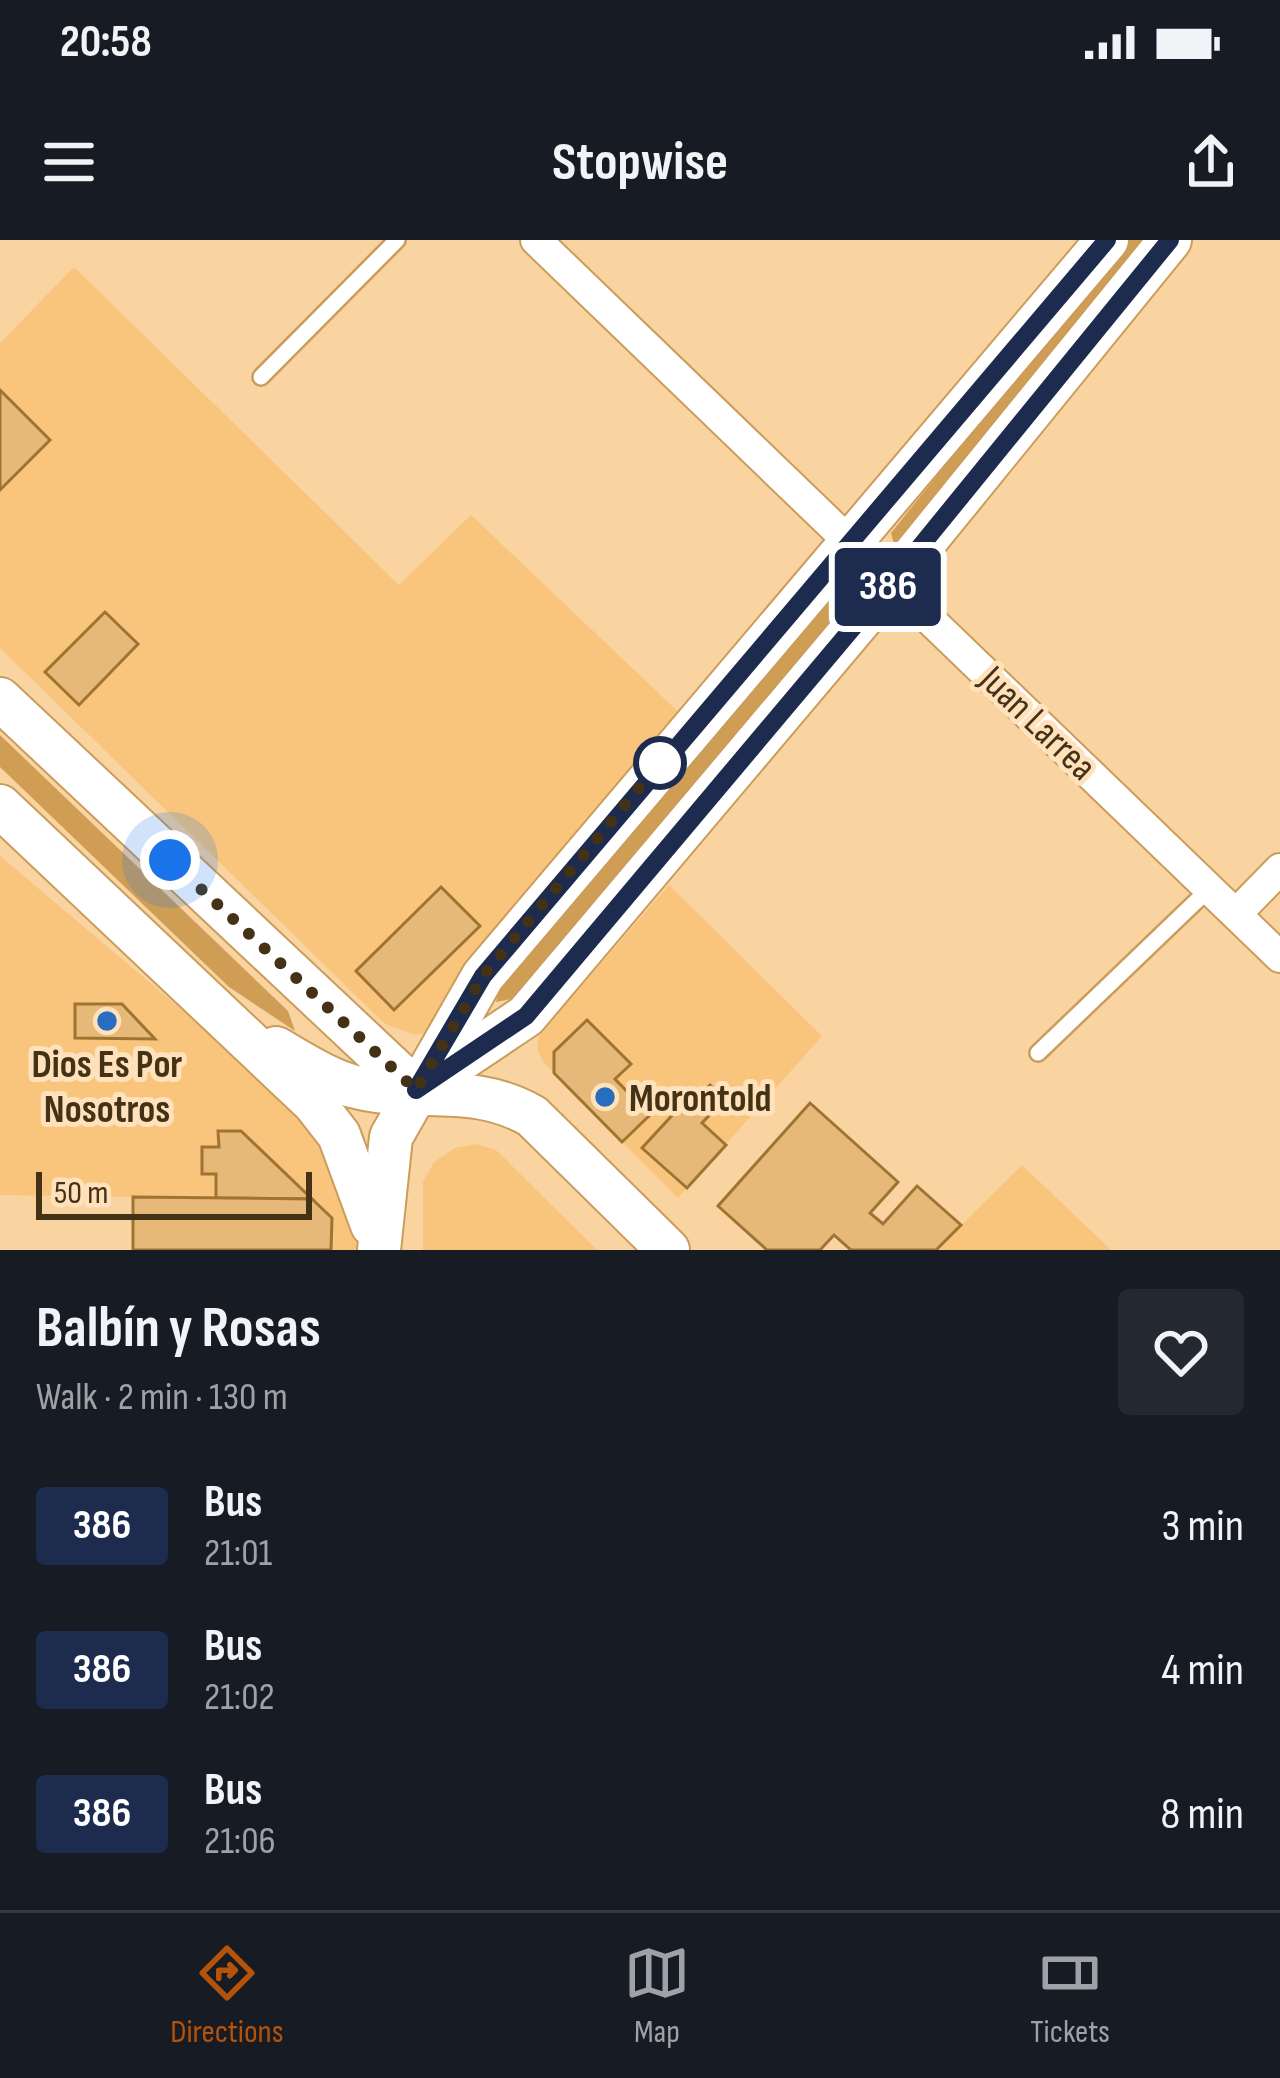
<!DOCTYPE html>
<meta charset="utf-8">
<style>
:root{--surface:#171b24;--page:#242831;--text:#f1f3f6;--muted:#9ea1a6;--line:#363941;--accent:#b45309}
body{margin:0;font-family:"Sofia Sans Condensed",sans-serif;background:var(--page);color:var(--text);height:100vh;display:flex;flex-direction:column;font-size:45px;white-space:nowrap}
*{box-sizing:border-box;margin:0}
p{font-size:39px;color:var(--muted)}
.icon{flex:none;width:66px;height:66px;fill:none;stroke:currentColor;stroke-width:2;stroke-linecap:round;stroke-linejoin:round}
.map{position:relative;height:1010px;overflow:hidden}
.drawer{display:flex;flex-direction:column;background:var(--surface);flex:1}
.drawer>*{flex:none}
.badge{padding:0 24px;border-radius:9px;font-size:42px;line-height:78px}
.scale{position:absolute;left:36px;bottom:30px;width:276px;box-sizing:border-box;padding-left:12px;border:6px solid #443216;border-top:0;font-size:33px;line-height:42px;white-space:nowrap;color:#443216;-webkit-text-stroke:9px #ffe2bc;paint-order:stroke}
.you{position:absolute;width:60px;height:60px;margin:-30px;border:9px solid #fff;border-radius:50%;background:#1a73e8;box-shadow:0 0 0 18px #1a73e833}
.map>.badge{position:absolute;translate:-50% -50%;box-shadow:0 0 0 6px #fff}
.round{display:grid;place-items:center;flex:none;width:126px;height:126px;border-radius:12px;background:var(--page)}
.headline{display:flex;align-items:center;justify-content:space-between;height:204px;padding:0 36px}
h1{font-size:57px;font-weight:700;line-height:90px}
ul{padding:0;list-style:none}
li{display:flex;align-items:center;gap:36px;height:144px;padding:0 36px}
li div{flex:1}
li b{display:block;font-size:45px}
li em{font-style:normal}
li .badge{min-width:132px;font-weight:700;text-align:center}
.status{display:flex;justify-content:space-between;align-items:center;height:84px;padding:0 60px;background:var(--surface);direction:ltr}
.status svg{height:33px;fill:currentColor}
header{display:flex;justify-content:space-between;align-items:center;height:156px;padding:0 36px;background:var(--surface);font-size:54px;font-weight:700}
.tab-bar{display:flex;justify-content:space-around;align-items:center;height:168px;border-top:3px solid var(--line);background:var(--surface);font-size:33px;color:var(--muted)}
.tab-bar a{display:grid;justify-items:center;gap:6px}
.tab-bar .selected{color:var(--accent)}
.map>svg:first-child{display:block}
.built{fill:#f9c57c}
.green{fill:#cf9d54}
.building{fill:#e7b978;stroke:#9f7432;stroke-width:3}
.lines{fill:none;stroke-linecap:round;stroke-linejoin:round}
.lane-casing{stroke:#ca9d5c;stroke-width:20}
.street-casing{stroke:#ca9d5c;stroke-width:34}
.secondary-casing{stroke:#ca9d5c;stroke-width:46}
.lane{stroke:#fff;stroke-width:15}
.street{stroke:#fff;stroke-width:30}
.secondary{stroke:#fff;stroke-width:42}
.line-casing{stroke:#fff;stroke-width:27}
.line{stroke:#1d2b4f;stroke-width:18}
.walk{stroke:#443216;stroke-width:12;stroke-dasharray:0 21.6}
.stop-dot{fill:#fff;stroke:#1d2b4f;stroke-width:6}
.poi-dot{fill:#296dbe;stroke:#ffe2bc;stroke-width:4.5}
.labels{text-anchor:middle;stroke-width:10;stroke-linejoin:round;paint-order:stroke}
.street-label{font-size:39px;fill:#443216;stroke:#ffe2bc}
.poi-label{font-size:39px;font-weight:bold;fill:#443216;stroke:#ffe2bc}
</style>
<div class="status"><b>20:58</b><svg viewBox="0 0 49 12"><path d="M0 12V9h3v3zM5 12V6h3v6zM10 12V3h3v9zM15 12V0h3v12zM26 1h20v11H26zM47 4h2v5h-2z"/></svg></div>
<header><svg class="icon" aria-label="menu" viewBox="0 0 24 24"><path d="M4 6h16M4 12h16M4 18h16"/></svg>Stopwise<svg class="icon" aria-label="share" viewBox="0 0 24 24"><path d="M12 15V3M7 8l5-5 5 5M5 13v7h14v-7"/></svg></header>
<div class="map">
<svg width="1280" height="1010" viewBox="0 0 1280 1010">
<rect width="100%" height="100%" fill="#f9d3a0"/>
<g class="built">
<path d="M74 27 399 345 471 275 690 483 431 791 416 795 385 784 0 408V103Z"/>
<path d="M0 616 291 862 349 934 357 1010H133V957L0 955Z"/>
<path d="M669 645 822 796 678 958 544 823 537 809 539 795Z"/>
<path d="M476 904 496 910 597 1010H423V942L434 922 455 908Z"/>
<path d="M1022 925 1111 1010H936Z"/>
</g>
<g class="green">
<path d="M1126 0H1154L896 312 891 293Z"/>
<path d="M843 346 853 359 517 758 496 762 502 737Z"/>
<path d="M0 495 288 771 295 791 229 747 0 527Z"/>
</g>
<g class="building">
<path d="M0 150 50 200 0 250Z"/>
<path d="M105 372 138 404 79 465 45 432Z"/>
<path d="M441 647 480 686 394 770 356 731Z"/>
<path d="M75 764H122L155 799 75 798Z"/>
<path d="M587 780 631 824 615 839 650 875 622 902 554 833V812Z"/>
<path d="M710 845 725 859 702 883 726 905 687 948 642 908 690 856 695 861Z"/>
<path d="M810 863 898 942 870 973 883 984 917 946 961 985 936 1010H851L834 995 820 1010H767L718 966Z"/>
<path d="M218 891H241L312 959 216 958V934H202V907H219Z"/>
<path d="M133 957 312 959 332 978 331 1010H133Z"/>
</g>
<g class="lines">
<defs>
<g id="lane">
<path d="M261 137 397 0"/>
<path d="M1038 813 1210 648"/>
</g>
<g id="street">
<path d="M536 0 1280 717"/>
<path d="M1236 674 1280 629"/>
</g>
<g id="secondary">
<path d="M0 459 416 850"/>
<path d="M0 566 314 863 339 895 372 985"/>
<path d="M276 808C302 823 331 842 360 848 421 862 472 842 532 876L668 1010"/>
<path d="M426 843 526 776 893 341 1170 0"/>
<path d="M379 1010 391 897 483 736 1107 0"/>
</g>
</defs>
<use href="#lane" class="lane-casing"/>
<use href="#street" class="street-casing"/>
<use href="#secondary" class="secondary-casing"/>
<use href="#lane" class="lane"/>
<use href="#street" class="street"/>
<use href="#secondary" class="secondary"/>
</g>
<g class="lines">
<defs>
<path id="line" d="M1107 0 483 736 416 850 526 776 893 340 1170 0"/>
</defs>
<use href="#line" class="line-casing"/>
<use href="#line" class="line"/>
<path class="walk" d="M170 620 416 850 483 736 660 523"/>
</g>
<circle class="stop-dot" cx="660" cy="523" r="24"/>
<g class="poi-dot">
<circle cx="107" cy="781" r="12"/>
<circle cx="605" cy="857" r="12"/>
</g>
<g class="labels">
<g class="street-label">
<text transform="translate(1039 482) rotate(44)" y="14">Juan Larrea</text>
</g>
<g class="poi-label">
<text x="107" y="837">Dios Es Por<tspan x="107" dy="45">Nosotros</tspan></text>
<text x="629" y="871" text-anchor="start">Morontold</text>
</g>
</g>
</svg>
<div class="scale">50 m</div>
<div class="you" style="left:170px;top:620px"></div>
<b class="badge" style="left:888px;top:347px;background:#1d2b4f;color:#fff">386</b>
</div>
<section class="drawer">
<div class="headline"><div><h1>Balbín y Rosas</h1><p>Walk · 2 min · 130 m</p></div><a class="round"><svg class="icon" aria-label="heart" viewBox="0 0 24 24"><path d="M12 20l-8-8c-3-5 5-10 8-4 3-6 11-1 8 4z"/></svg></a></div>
<ul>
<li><span class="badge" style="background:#1d2b4f;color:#fff">386</span><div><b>Bus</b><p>21:01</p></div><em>3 min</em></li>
<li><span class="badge" style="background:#1d2b4f;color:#fff">386</span><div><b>Bus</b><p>21:02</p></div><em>4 min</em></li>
<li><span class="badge" style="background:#1d2b4f;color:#fff">386</span><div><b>Bus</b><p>21:06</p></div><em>8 min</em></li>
</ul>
</section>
<nav class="tab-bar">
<a class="selected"><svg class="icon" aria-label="directions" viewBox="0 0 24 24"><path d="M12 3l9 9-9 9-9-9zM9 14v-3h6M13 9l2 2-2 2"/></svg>Directions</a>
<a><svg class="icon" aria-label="map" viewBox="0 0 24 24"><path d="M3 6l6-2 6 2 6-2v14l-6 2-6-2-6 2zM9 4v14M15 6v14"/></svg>Map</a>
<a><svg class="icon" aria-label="tickets" viewBox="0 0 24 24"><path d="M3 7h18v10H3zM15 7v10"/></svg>Tickets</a>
</nav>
